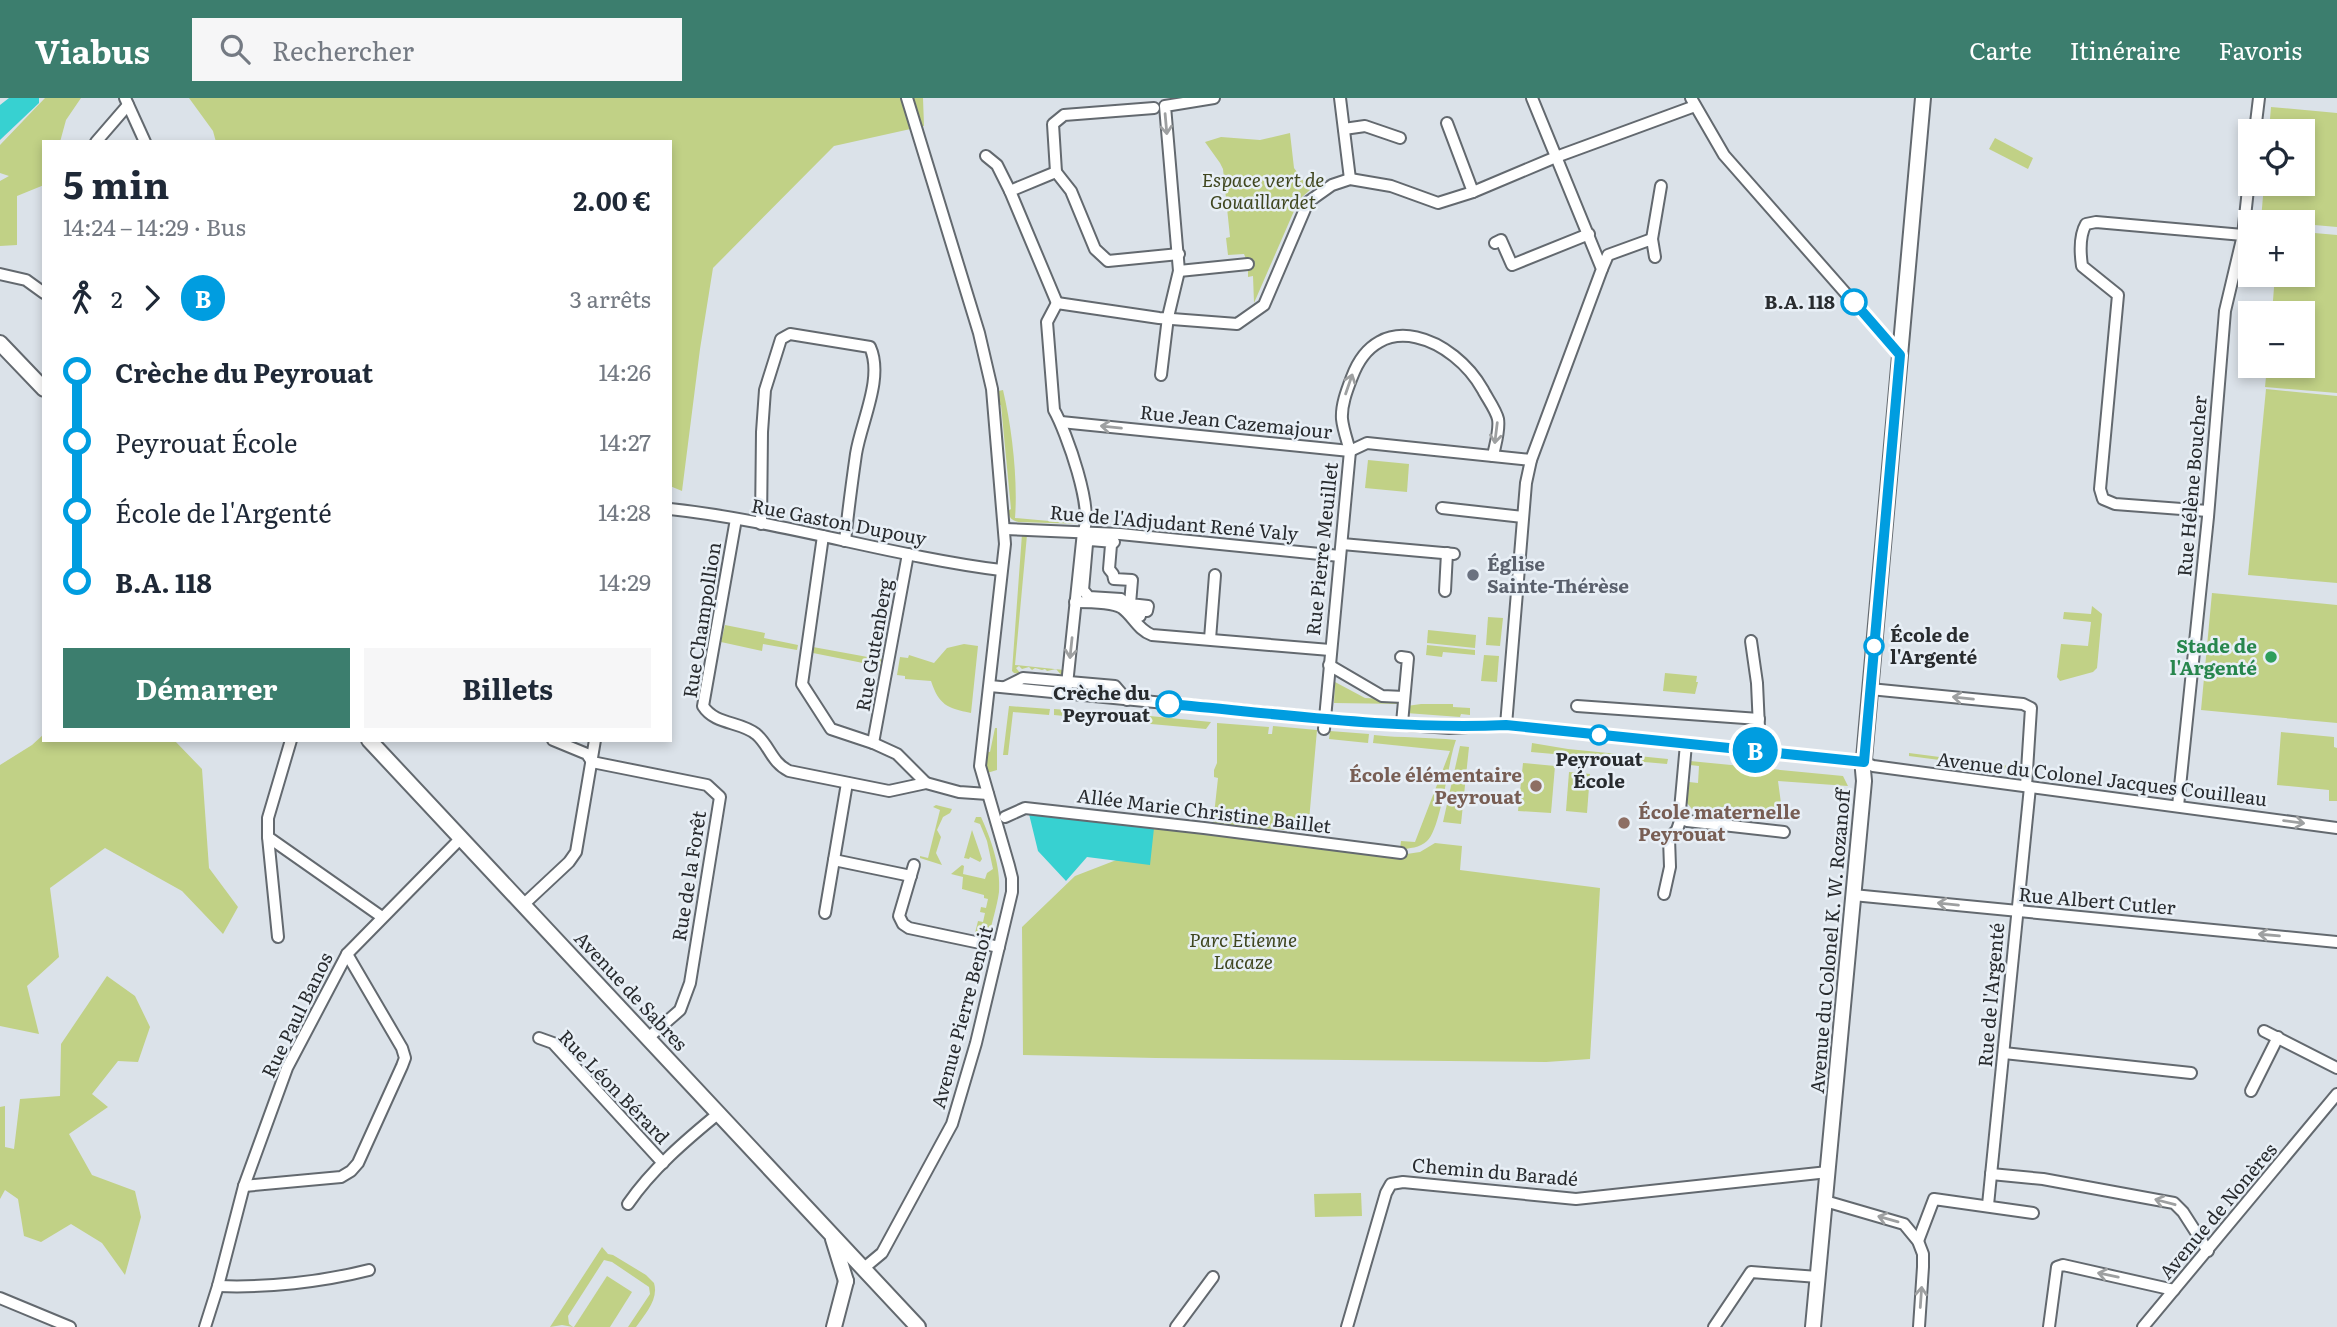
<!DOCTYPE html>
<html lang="fr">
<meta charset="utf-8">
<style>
:root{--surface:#fff;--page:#f6f6f7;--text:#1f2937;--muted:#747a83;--accent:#3c7e6e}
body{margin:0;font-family:Literata,serif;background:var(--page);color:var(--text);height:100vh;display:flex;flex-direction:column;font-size:26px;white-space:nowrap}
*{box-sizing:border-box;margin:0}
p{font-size:23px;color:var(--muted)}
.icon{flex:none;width:38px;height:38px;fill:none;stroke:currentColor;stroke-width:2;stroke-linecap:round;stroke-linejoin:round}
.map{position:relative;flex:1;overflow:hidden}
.side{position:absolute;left:42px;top:42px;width:630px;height:602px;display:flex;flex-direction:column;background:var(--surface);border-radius:0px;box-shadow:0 4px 10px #0003}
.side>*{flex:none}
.badge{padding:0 14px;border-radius:23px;font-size:24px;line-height:46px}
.buttons{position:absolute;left:2238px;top:21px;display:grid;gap:14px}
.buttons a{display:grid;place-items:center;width:77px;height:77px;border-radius:0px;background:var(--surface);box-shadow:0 4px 10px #0003;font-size:35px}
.map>.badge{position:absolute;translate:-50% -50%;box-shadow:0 0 0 4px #fff}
.legs{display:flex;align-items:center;gap:10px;height:77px;padding:0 21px;font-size:23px}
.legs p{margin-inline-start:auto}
.overview{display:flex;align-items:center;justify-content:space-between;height:119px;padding:0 21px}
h1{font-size:38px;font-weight:700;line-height:52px}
.action{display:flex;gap:14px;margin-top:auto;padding:14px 21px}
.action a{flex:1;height:80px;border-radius:0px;background:var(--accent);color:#fff;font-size:28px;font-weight:700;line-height:80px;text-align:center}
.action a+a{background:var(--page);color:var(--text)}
ul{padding:0 21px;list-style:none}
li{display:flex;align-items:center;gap:24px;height:70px;font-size:26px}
li i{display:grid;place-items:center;width:10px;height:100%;margin:0 9px;background:currentColor}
li i::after{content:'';width:18px;height:18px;margin:-9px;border:5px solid;border-radius:50%;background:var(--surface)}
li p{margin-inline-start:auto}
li:first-child i{background:linear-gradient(#0000 50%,currentColor 0)}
li:last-child i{background:linear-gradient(currentColor 50%,#0000 0)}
header{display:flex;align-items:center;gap:42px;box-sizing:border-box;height:98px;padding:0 35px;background:var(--accent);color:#fff}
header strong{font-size:33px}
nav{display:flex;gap:38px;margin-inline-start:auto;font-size:24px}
.search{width:490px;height:63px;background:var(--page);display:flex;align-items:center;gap:18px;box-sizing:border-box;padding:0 24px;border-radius:0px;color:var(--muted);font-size:26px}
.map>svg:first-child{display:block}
.green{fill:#c1d186}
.water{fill:#37d1d1}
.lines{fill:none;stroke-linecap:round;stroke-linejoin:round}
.street-casing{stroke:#63696f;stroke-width:14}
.secondary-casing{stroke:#63696f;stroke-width:18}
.street{stroke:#fff;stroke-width:10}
.secondary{stroke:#fff;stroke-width:14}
.oneway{stroke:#9ea0a1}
.line-1-casing{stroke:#fff;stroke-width:16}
.line-1{stroke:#009de0;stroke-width:10}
.stop-1-dot{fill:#fff;stroke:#009de0;stroke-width:3.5}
.worship-dot{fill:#6b7280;stroke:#e8eff6;stroke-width:2.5}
.leisure-dot{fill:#2e9e5b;stroke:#e8eff6;stroke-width:2.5}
.education-dot{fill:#8d6e63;stroke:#e8eff6;stroke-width:2.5}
.labels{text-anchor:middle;stroke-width:5;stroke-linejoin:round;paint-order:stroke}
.park-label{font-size:19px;font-style:italic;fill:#3f461f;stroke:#e8eff6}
.stop-label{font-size:19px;font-weight:bold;fill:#282b2e;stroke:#e8eff6;text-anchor:end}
.street-label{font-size:19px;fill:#282b2e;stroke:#e8eff6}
.worship-label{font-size:19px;font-weight:bold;fill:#5b616d;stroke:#e8eff6;text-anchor:start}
.leisure-label{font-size:19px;font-weight:bold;fill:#27864d;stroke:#e8eff6;text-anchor:end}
.education-label{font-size:19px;font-weight:bold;fill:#785e54;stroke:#e8eff6;text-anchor:end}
</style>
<header>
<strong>Viabus</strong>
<div class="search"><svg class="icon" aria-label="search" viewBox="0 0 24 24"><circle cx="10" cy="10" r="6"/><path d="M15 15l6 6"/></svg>Rechercher</div>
<nav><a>Carte</a><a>Itinéraire</a><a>Favoris</a></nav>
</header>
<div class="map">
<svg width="2337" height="1229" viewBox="0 0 2337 1229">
<rect width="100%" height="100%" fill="#dbe2e9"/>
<g class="green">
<path d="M45 0H81L66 22 60 44H44V87L17 98V147L0 148V83L9 78 0 75V47Z"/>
<path d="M189 0H923L924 28 834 48 713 170 700 251 682 393 670 388V44H216L213 33Z"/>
<path d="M2271 9 2337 15V129L2303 126V124L2261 122 2264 86H2303V33H2269Z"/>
<path d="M1290 35 1294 70 1310 92 1302 99 1294 113 1254 205 1253 178 1248 179V166L1244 156 1228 157 1226 140 1230 139 1223 71 1220 65 1205 44 1221 39 1260 42Z"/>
<path d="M1995 40 2033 60 2028 71 1989 51Z"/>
<path d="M2303 134 2337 137V295L2265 289 2267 268H2303V215H2272L2275 177H2303Z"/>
<path d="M2266 291 2337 298V485L2248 477Z"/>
<path d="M1003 292C1012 330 1018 382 1015 420L1082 426 1018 424C1012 422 1009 420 1008 413L1011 411 1001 307 995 308 994 294Z"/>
<path d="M1368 362 1409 366 1407 394 1365 390Z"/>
<path d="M1022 436 1027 437 1015 567 1064 572 1063 579 1056 571 1047 573 1045 571 1042 572 1035 570 1032 572 1029 569 1022 571 1019 568 1016 570 1021 576 1014 575 1012 573Z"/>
<path d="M2212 495 2337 507V625L2201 612Z"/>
<path d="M2092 508 2102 516 2097 570 2093 574 2060 583 2057 579 2061 546 2088 548 2091 524 2063 521 2064 514 2091 516Z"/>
<path d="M1488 519 1503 520 1500 548 1486 547Z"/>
<path d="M725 527 765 535 764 540 798 547 797 552 763 546 762 553 721 544Z"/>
<path d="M1428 532 1476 537 1475 550 1427 545Z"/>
<path d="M964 546 978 548 971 615C947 610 939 607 931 583L905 581V578L897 577 900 559 908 560 909 557 934 565 947 550Z"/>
<path d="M1427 547 1475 552V557L1443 554 1442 559 1426 557Z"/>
<path d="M813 549 884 562 883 569 813 555Z"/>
<path d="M1484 557 1499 558 1497 584 1481 583Z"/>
<path d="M1665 575 1697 578 1696 584H1698L1695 596 1663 593Z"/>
<path d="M1335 584 1365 600 1402 602V606L1334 605Z"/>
<path d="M1421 606H1453V609L1470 610V617L1461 616 1460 619 1406 615 1407 608Z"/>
<path d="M1009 608 1050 611 1049 617 1013 614 1008 657H1003Z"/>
<path d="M1054 611 1107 615 1106 622 1054 617Z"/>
<path d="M1119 615 1211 624 1206 631 1118 623Z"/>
<path d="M1217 625 1269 629 1268 636H1272L1273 628 1317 632 1308 734 1213 726 1218 680 1214 679V672L1217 665Z"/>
<path d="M995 630H997V672L987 675 984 653 990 654Z"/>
<path d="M1330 633 1369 636 1368 645 1329 641Z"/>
<path d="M2281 634 2334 639V649L2337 650V703H2329V692L2277 687Z"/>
<path d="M44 636V642H174L202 671 209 770 238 809 223 836 182 793 105 750 50 790 59 859 27 888 39 936 0 928V667L32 647Z"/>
<path d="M1374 637C1401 640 1429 639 1456 642 1448 663 1441 731 1427 743 1420 750 1409 750 1400 752L1401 743 1415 744 1450 653 1373 645Z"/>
<path d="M1532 645 1568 651 1668 661 1667 666 1531 654Z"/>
<path d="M1460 648 1469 649 1461 726 1443 724Z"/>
<path d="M1909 655 2016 669V672L1909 658Z"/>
<path d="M1690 663 1843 678 1848 688 1778 683 1783 720 1692 711 1687 705 1689 684 1698 685 1699 668 1690 667Z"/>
<path d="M1523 665 1555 668 1551 715 1518 713Z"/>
<path d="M1569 674 1590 676 1587 715 1566 713Z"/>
<path d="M936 707 952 711 950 715 943 719 937 732 941 739 936 755 942 767 920 760V758L928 760 940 712 933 709Z"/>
<path d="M1027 712 1400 757 1420 754 1435 745 1462 748 1460 772 1600 790 1590 961 1546 964 1156 960 1023 957 1022 829 1075 778 1119 761 1153 729 1029 716Z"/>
<path d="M976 719H981C991 741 1001 769 999 794 997 809 992 823 989 838L975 835 978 823 983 824 985 815 980 814 981 809 986 810 988 801 984 800V797L962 791 963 779 951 776 962 767 964 768 963 776 985 781 987 775 993 771 987 743 980 726 974 724Z"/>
<path d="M972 732 982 761 980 764 970 759 969 761 964 760Z"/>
<path d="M107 878 135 898 150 929 138 964 118 963 92 996 108 1009 69 1036 92 1077 135 1093 141 1119 125 1177 102 1145 71 1126 41 1144 24 1138 18 1101 5 1092 0 1101V1009L5 1008V1049L14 1051 20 1001 60 998 61 946Z"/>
<path d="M1361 1095 1362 1118 1315 1119 1314 1096Z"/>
<path d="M602 1149 608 1156 613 1157 646 1177 654 1185C659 1201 645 1216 636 1229H628L650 1196 649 1189 612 1164 604 1162 568 1218 569 1226 573 1229 562 1227 550 1229Z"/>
<path d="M607 1178 632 1194 610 1229H574Z"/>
</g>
<g class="water">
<path d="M9 0H39V5L0 42V7Z"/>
<path d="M1029 716 1154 730 1150 767 1087 759 1066 783 1038 753Z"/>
</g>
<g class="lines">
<defs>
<g id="street">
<path d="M125 0 145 44"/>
<path d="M1340 0 1350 81"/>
<path d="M1691 0 1724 57 1900 257"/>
<path d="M1447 25 1473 94"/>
<path d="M1344 31 1365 28 1400 40"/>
<path d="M2255 33 2259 0"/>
<path d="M96 44 128 7"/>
<path d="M986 58 997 67 1010 93 1057 205"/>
<path d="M1056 74 1053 26 1064 17 1154 10"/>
<path d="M1010 93 1056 74 1071 93 1095 151 1108 163 1179 156"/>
<path d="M1652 141 1661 88"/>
<path d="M1495 145 1501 142 1512 167 1589 136"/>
<path d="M1602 171 1608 157 1652 141 1655 159"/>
<path d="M1179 173 1248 166"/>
<path d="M0 176 26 182 44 195"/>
<path d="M1057 205 1159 220 1237 226 1264 207 1308 104 1332 87 1350 81 1391 88 1438 105 1473 94 1556 59 1695 8"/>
<path d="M1057 205 1047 224 1054 312C1066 333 1095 414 1083 434L1066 596"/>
<path d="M1161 277 1168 219 1179 173 1165 8 1214 0"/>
<path d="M1061 324 1350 353 1367 345 1531 362"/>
<path d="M1442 410 1523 419"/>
<path d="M670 411C782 423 890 458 1001 472"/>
<path d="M2208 413 2115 406 2103 401 2100 391 2118 197 2082 168C2080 154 2079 138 2086 126L2096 124 2243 137"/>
<path d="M736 421 703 608C715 627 740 623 756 636 770 648 771 664 789 673L889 693 926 685 959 694 988 696"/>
<path d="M761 426 762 334 765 292 781 241 790 236 870 249C884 280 861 324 856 356 852 384 848 414 845 443"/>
<path d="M1005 431 1120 436 1340 458"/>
<path d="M823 438 802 586 831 631 873 645 897 656 926 685"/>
<path d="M1090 442 1114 444 1111 447 1109 471 1113 476 1114 481 1132 482 1130 506 1148 508 1147 513 1141 512 1140 518 1121 501 1089 499 1083 492 1087 446Z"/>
<path d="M1342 446 1454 456"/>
<path d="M1445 493 1447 455"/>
<path d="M1075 504C1086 504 1113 504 1122 510 1133 518 1138 532 1152 537L1330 552"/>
<path d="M1210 541 1215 477"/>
<path d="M1751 543 1757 585 1760 652"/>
<path d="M1401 559 1408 560 1402 625"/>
<path d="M1329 567 1382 598 1404 599"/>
<path d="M990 588 1338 622 1449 630 1506 627 1864 664 1873 668 2337 730"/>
<path d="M1005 589 1023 580 1115 588 1127 602"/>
<path d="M1870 591 2023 606 2031 610 2026 688"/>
<path d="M1577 608 1759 621"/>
<path d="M1506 627 1526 385 1531 362 1602 171 1532 0"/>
<path d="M1324 631 1350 353C1347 342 1343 331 1342 321 1341 307 1347 292 1352 279 1378 208 1454 240 1483 292 1487 300 1496 312 1498 321 1500 332 1495 347 1493 358"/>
<path d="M553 642 587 656 592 664"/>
<path d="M873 645 908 456"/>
<path d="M1686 646 1680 712 1687 723 1784 734"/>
<path d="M592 664 707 687 720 699 690 885 680 912 648 940"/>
<path d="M2178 708 2208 419 2225 213 2243 137 2250 73"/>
<path d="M1005 719 1025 710 1204 730 1401 755"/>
<path d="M268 739 382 819"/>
<path d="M834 762 911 778"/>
<path d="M914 767 899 818 903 826 909 830 999 849"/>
<path d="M1664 796 1670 769 1669 740 1677 732 1682 717"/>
<path d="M1853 797 2337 844"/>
<path d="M523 807 569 764 576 754 595 642"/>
<path d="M825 815 847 685"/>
<path d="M278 839 268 739V720L291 642"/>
<path d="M2264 933 2337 970"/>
<path d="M539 940 553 945 663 1065"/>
<path d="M2004 955 2191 975"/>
<path d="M2251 993 2278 939"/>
<path d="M1991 1076 2043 1081 2174 1105 2183 1114 2208 1153"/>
<path d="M244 1088 341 1079 351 1073 358 1065 402 968 405 960 402 950 347 856"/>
<path d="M1825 1103 1904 1126 1918 1143 1923 1156V1169L1919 1229"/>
<path d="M628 1106C652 1071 686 1042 719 1015"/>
<path d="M1988 1107 2030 689"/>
<path d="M1918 1143 1934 1101 2033 1115"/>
<path d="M864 1170 882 1155 952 1026 976 945 1012 794V780L1009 768 980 668 1005 446 992 291 979 235 907 0"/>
<path d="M218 1188C266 1190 322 1184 369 1172"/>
<path d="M0 1200 70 1229"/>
<path d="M205 1229 218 1188 244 1088 287 970 347 856 461 740"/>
<path d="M1176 1229 1213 1179"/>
<path d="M1347 1229 1386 1095 1391 1086 1403 1084 1576 1101 1828 1074"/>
<path d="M1714 1229 1751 1174 1818 1179"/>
<path d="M2049 1229 2057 1169 2063 1167 2174 1192"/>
<path d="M2143 1229 2337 996"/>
</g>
<g id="secondary">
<path d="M0 245 44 291"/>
<path d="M369 642 918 1229"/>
<path d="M833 1141 846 1183"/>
<path d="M834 1229 846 1183"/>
<path d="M1813 1229 1864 683 1863 672 1923 0"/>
</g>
</defs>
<use href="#street" class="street-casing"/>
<use href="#secondary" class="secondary-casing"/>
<use href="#street" class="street"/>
<use href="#secondary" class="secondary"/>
</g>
<defs><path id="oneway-shaft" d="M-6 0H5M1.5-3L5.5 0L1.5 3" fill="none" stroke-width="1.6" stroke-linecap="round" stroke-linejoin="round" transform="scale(1.75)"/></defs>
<g class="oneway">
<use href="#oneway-shaft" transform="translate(1166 26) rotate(85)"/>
<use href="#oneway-shaft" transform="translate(1349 286) rotate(-71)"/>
<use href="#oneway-shaft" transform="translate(1111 329) rotate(-174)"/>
<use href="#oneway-shaft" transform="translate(1496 335) rotate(97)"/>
<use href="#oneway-shaft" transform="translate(1071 550) rotate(96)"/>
<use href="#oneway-shaft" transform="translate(1963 600) rotate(-174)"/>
<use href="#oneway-shaft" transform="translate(2294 724) rotate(8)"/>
<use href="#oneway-shaft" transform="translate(1948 806) rotate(-174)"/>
<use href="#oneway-shaft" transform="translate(2269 837) rotate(-175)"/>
<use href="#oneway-shaft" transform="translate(2165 1104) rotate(-165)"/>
<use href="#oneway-shaft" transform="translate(1888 1121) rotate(-164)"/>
<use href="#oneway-shaft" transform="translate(2108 1177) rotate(-168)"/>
<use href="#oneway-shaft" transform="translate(1921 1199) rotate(-86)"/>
</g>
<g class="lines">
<defs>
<path id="line-1" d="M1169 606C1281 616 1394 632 1506 627L1864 664 1900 257 1854 204"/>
</defs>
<use href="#line-1" class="line-1-casing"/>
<use href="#line-1" class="line-1"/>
</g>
<g class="stop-1-dot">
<circle cx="1854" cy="204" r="12"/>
<circle cx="1874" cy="548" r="9"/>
<circle cx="1169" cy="606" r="12"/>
<circle cx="1599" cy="637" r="9"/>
</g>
<circle class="worship-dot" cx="1473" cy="477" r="7"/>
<circle class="leisure-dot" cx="2271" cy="559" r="7"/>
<g class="education-dot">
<circle cx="1536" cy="688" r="7"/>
<circle cx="1624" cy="725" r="7"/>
</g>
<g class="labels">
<g class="park-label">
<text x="1263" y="89">Espace vert de<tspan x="1263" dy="22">Gouaillardet</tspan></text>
<text x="1243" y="849">Parc Etienne<tspan x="1243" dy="22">Lacaze</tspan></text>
</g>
<g class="stop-label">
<text x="1835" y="211">B.A. 118</text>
<text x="1890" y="544" text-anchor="start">École de<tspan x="1890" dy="22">l'Argenté</tspan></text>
<text x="1150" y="602">Crèche du<tspan x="1150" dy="22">Peyrouat</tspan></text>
<text x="1599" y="668" text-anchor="middle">Peyrouat<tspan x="1599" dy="22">École</tspan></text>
</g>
<g class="street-label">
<text transform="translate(1236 324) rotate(6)" y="7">Rue Jean Cazemajour</text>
<text transform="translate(2192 388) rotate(-85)" y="7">Rue Hélène Boucher</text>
<text transform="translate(839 424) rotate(11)" y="7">Rue Gaston Dupouy</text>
<text transform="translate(1174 425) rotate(5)" y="7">Rue de l'Adjudant René Valy</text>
<text transform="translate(1322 451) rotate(-84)" y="7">Rue Pierre Meuillet</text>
<text transform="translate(702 522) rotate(-81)" y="7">Rue Champollion</text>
<text transform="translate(874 547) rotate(-80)" y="7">Rue Gutenberg</text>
<text transform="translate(2102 681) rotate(7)" y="7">Avenue du Colonel Jacques Couilleau</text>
<text transform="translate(1204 713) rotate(7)" y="7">Allée Marie Christine Baillet</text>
<text transform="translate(689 778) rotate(-81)" y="7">Rue de la Forêt</text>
<text transform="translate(2097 803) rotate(5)" y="7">Rue Albert Cutler</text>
<text transform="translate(1830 843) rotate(-85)" y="7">Avenue du Colonel K. W. Rozanoff</text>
<text transform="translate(631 893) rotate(47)" y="7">Avenue de Sabres</text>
<text transform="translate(1991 897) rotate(-85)" y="7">Rue de l'Argenté</text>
<text transform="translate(297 917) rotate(-64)" y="7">Rue Paul Banos</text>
<text transform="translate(962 919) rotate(-75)" y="7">Avenue Pierre Benoit</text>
<text transform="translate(614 989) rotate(46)" y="7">Rue Léon Bérard</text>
<text transform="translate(1495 1074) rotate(5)" y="7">Chemin du Baradé</text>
<text transform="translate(2218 1113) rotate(-50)" y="7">Avenue de Nonères</text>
</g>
<g class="worship-label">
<text x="1487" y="473">Église<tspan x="1487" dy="22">Sainte-Thérèse</tspan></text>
</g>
<g class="leisure-label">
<text x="2257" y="555">Stade de<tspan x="2257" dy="22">l'Argenté</tspan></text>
</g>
<g class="education-label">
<text x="1522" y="684">École élémentaire<tspan x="1522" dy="22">Peyrouat</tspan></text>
<text x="1638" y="721" text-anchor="start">École maternelle<tspan x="1638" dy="22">Peyrouat</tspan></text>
</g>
</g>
</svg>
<div class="buttons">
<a><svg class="icon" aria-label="locate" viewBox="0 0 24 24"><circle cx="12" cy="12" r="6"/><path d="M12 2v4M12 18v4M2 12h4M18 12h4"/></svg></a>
<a>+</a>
<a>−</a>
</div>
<b class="badge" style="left:1755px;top:652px;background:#009de0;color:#fff">B</b>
<section class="side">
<div class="overview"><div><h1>5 min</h1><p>14:24 – 14:29 · Bus</p></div><b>2.00 €</b></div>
<div class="legs"><svg class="icon" aria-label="walk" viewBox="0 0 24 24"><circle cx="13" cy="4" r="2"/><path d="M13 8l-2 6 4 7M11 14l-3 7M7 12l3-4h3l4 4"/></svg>2<svg class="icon" aria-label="forward" viewBox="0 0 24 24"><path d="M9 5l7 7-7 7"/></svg><b class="badge" style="background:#009de0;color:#fff">B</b><p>3 arrêts</p></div>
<ul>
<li><i style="color:#009de0"></i><b>Crèche du Peyrouat</b><p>14:26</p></li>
<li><i style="color:#009de0"></i><span>Peyrouat École</span><p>14:27</p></li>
<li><i style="color:#009de0"></i><span>École de l'Argenté</span><p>14:28</p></li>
<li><i style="color:#009de0"></i><b>B.A. 118</b><p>14:29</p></li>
</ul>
<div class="action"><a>Démarrer</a><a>Billets</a></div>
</section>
</div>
